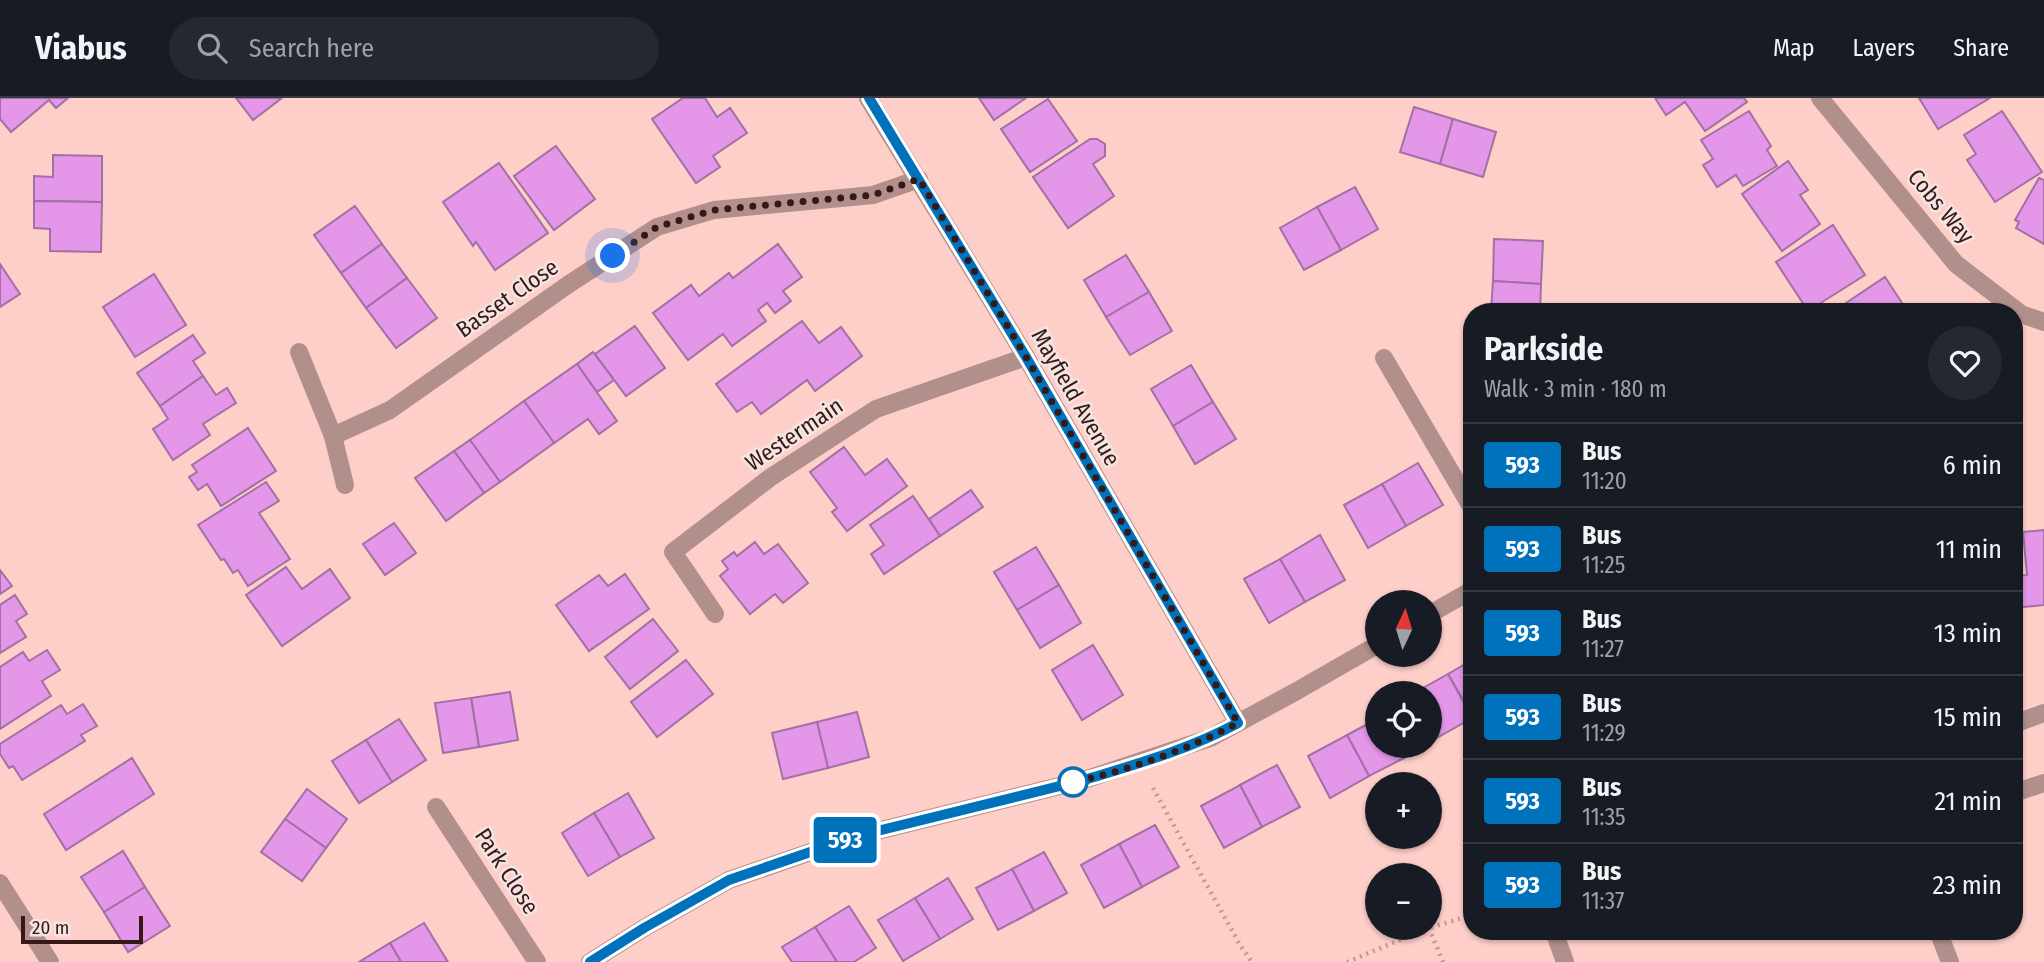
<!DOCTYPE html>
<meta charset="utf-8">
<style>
:root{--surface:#171b24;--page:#242831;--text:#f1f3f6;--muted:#9ea1a6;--line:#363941}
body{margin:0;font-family:"Fira Sans Condensed",sans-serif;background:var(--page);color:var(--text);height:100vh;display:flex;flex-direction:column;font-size:26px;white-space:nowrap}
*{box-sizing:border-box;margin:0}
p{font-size:23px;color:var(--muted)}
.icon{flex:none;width:38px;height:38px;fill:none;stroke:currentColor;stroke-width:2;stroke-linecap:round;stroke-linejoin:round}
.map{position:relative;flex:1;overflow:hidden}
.details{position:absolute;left:1463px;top:205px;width:560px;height:637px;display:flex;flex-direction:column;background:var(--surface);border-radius:28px;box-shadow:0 2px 5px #0004}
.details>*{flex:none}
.badge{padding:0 14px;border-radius:5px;font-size:24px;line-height:46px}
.needle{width:46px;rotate:4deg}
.buttons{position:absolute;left:1365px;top:492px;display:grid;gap:14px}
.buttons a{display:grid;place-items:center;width:77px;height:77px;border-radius:50%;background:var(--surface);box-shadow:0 2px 5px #0004;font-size:35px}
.scale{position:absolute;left:21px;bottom:18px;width:122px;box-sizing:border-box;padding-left:7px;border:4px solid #361917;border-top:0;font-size:19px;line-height:24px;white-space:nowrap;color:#361917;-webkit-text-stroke:5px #f4e4e2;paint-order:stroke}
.you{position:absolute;width:35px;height:35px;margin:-18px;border:5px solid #fff;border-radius:50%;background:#1a73e8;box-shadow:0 0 0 10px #1a73e833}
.map>.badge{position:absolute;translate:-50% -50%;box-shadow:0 0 0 4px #fff}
.round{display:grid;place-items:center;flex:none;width:74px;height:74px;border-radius:37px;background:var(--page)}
.overview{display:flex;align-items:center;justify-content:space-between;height:119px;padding:0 21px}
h1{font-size:33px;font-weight:700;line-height:52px}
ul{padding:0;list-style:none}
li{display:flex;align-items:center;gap:21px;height:84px;padding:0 21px;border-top:2px solid var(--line)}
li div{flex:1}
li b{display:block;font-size:26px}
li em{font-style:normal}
li .badge{min-width:77px;font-weight:700;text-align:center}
header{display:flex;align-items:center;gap:42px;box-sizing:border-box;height:98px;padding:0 35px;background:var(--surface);border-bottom:2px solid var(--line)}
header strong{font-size:33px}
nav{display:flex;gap:38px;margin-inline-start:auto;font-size:24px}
.search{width:490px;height:63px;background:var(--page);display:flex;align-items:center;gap:18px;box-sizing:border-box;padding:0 24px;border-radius:38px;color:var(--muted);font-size:26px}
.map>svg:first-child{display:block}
.building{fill:#e496e9;stroke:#a171a3;stroke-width:2}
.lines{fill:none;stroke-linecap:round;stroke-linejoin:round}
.path{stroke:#c19793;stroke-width:4.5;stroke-dasharray:2 5;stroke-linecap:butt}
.service{stroke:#b18f8b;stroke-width:18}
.minor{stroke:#b18f8b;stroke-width:18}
.line-casing{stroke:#fff;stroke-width:16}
.line{stroke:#0072bc;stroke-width:10}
.walk{stroke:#361917;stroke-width:7;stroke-dasharray:0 12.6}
.stop-dot{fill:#fff;stroke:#0072bc;stroke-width:3.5}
.labels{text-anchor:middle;stroke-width:5;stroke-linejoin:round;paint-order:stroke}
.street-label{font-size:23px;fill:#361917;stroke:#f4e4e2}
</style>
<header>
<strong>Viabus</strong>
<div class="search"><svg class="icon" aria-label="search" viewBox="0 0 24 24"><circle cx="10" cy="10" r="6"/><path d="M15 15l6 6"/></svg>Search here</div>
<nav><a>Map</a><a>Layers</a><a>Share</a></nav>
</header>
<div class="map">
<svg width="2044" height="864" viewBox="0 0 2044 864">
<rect width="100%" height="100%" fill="#fecec9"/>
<g class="building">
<path d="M0 0H68L56 10 49 2 11 34 0 21Z"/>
<path d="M236 0H282L253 22Z"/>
<path d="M683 0H705L717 19 730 10 747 35 713 58 720 69 696 85 652 21Z"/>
<path d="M979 0H1026L994 22Z"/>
<path d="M1655 0H1744L1747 4 1705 33 1685 4 1666 17Z"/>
<path d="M1919 0H1990L1938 31Z"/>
<path d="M1048 1 1077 43 1030 74 1001 31Z"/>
<path d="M1414 9 1453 21 1440 66 1400 54Z"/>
<path d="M1749 13 1771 48 1767 52 1777 68 1743 88 1736 77 1717 89 1703 67 1713 61 1701 42Z"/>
<path d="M2002 13 2042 74 1995 104 1967 62 1976 56 1964 37Z"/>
<path d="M1453 21 1496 34 1483 79 1440 66Z"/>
<path d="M1090 41H1097L1105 46V58L1093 66 1114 98 1068 130 1033 79Z"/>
<path d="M556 48 595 101 554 132 514 78Z"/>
<path d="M53 57 102 58V104L34 103V78L53 79Z"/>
<path d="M1788 63 1808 92 1800 97 1820 126 1782 153 1742 96Z"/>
<path d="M499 65 548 135 495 172 476 144 473 148 443 104Z"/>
<path d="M2039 80 2044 82V146L2016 130 2019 124 2015 122Z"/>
<path d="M1355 89 1378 131 1341 152 1317 109Z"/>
<path d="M34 103 102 104 101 154 50 153V131L34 130Z"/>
<path d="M355 108 382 146 341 175 314 137Z"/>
<path d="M1317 109 1341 152 1304 172 1280 130Z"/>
<path d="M1833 127 1865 177 1808 213 1776 164Z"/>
<path d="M1494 141 1543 143 1541 186 1493 183Z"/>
<path d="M382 146 407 180 366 210 341 175Z"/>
<path d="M778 146 802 179 783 193 791 203 775 215 767 205 758 212 766 223 732 248 723 236 688 262 653 215 691 187 699 198 729 175 733 180Z"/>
<path d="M1126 157 1149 194 1106 219 1084 182Z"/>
<path d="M0 166 20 196 0 209Z"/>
<path d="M154 176 186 227 135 259 103 209Z"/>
<path d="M1885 179 1908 214H1839L1837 211Z"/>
<path d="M407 180 437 220 396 250 366 210Z"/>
<path d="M1493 183 1541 186 1540 214H1491Z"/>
<path d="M1149 194 1172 233 1130 257 1106 219Z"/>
<path d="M802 223 819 245 841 229 862 258 815 293 807 282 761 316 752 304 737 314 716 286Z"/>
<path d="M635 228 665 270 626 298 595 256Z"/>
<path d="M193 237 205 255 193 263 203 278 160 308 137 275Z"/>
<path d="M593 254 614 282 597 294 577 266Z"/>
<path d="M577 266 617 323 599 336 588 321 554 345 524 303Z"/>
<path d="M1191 267 1213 304 1173 328 1151 291Z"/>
<path d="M203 278 216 297 227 290 236 305 203 326 210 337 173 362 153 331 168 321 160 308Z"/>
<path d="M524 303 554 345 500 384 470 342Z"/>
<path d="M1213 304 1236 341 1195 366 1173 328Z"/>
<path d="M248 330 276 373 221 408 207 386 198 392 189 379 197 374 192 367Z"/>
<path d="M470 342 500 384 484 395 454 353Z"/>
<path d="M844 349 865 377 887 361 907 388 847 433 832 414 837 410 810 374Z"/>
<path d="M454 353 484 395 446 423 415 380Z"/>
<path d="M1418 365 1443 407 1406 428 1382 386Z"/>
<path d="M266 384 279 403 259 415 290 461 248 488 238 472 233 475 224 461 221 462 198 427Z"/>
<path d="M1382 386 1406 428 1368 450 1344 407Z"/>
<path d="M971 392 983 409 940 438 929 421Z"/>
<path d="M913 398 940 438 884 476 871 456 884 447 870 427Z"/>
<path d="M394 425 416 455 385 477 363 446Z"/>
<path d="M2044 432V507L2014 510V478L2027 477 2023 434Z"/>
<path d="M1320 437 1345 482 1305 504 1280 461Z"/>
<path d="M755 444 764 456 778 446 808 485 783 505 775 496 750 516 720 478 728 471 722 463 734 454 737 458Z"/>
<path d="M1036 449 1059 487 1017 512 994 474Z"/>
<path d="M1280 461 1305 504 1269 525 1244 481Z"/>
<path d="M286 469 302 491 330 471 350 500 282 548 246 497Z"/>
<path d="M0 472 12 488 0 496Z"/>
<path d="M625 476 649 511 589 553 556 507 599 477 608 488Z"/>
<path d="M1059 487 1081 525 1040 550 1017 512Z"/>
<path d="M15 497 27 516 16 523 26 539 0 555V507Z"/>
<path d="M653 521 678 553 630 591 605 559Z"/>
<path d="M1093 547 1123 597 1082 622 1052 572Z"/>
<path d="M47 552 60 572 42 583 51 598 0 631V569L23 554 29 563Z"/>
<path d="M686 562 713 596 657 639 631 604Z"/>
<path d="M1472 562V617L1448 576Z"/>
<path d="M1448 576 1472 620 1435 641 1430 632V595H1414Z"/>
<path d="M510 594 518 642 479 649 471 600Z"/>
<path d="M471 600 479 649 443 655 435 605Z"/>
<path d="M83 606 97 628 81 637 85 643 22 682 13 668 9 670 0 656V646L61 607 67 616Z"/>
<path d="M857 614 869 659 828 670 817 624Z"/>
<path d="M399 621 426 662 392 684 366 642Z"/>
<path d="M1377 621V648H1402L1408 658 1369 678 1347 637Z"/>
<path d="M817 624 828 670 783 681 772 635Z"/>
<path d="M1347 637 1369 678 1330 700 1308 658Z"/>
<path d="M366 642 392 684 359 705 332 663Z"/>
<path d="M132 660 154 696 66 752 44 716Z"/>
<path d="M1277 667 1300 709 1262 729 1240 687Z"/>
<path d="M1240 687 1262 729 1224 750 1201 708Z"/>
<path d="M307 691 347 721 326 750 285 721Z"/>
<path d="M628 695 654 740 620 759 594 715Z"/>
<path d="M594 715 620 759 588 778 562 735Z"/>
<path d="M285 721 326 750 302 783 261 754Z"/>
<path d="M1155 727 1179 769 1142 789 1119 746Z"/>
<path d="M1119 746 1142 789 1104 810 1081 767Z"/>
<path d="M123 753 145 789 104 814 81 779Z"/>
<path d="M1044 754 1067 795 1034 813 1012 771Z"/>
<path d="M1012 771 1034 813 998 832 976 790Z"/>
<path d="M948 780 973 821 940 841 915 800Z"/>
<path d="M145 789 170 828 128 854 104 814Z"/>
<path d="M915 800 940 841 903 863 878 822Z"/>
<path d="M849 808 876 850 854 864H837L815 829Z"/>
<path d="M424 825 448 864H401L390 845Z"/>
<path d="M815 829 837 864H792L782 849Z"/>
<path d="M390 845 401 864H359Z"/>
</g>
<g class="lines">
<g class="path">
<path d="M1153 690 1240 847 1252 864"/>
<path d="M1429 830 1443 864"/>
<path d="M1347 864 1429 830 1472 817"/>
</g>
<g class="service">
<path d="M2014 626 2044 615"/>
<path d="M2014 695 2044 685"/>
<path d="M1938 833 1950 864"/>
</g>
<g class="minor">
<path d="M868 0 1026 259 1238 625"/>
<path d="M1820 0 1956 166 2021 216 2044 224"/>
<path d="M299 254 333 338 345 387"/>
<path d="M1384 260 1472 410"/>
<path d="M333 338 390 312 569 186 657 129 714 112 873 97 919 81"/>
<path d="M715 516 673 454 771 379 876 311 1026 259"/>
<path d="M1430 516 1472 492"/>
<path d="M436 709 537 864"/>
<path d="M0 785 50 864"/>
<path d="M1554 833 1565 864"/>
<path d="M590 864 644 830 729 782 857 738 1084 682 1210 640 1295 594 1377 547"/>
</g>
</g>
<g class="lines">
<defs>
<path id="line" d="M590 864 644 830 729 782 857 738 1084 682C1137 666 1190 651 1238 625L1026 259 869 0"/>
</defs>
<use href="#line" class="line-casing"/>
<use href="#line" class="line"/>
<path class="walk" d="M613 158 657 129 714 112 873 97 919 81 1026 259 1238 625C1189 651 1127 673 1073 684"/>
</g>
<circle class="stop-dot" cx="1073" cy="684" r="14"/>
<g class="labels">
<g class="street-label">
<text transform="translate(1941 108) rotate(50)" y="8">Cobs Way</text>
<text transform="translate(507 200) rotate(-35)" y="8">Basset Close</text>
<text transform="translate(1076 299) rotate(60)" y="8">Mayfield Avenue</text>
<text transform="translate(794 336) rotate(-34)" y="8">Westermain</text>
<text transform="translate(507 773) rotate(57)" y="8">Park Close</text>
</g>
</g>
</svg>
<div class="buttons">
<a><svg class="needle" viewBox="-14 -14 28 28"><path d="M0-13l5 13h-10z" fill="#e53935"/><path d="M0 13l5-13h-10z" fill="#9ea1a6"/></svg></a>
<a><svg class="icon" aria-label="locate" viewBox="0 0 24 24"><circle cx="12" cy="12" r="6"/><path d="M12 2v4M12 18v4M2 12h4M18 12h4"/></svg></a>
<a>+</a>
<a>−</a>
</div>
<div class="scale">20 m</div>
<div class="you" style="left:613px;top:158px"></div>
<b class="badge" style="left:845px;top:742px;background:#0072bc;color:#fff">593</b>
<section class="details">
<div class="overview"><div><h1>Parkside</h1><p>Walk · 3 min · 180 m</p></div><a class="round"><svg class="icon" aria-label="heart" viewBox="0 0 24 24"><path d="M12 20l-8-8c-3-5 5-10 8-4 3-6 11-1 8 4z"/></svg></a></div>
<ul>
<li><span class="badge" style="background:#0072bc;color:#fff">593</span><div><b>Bus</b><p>11:20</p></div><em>6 min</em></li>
<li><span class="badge" style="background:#0072bc;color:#fff">593</span><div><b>Bus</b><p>11:25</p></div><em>11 min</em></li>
<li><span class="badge" style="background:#0072bc;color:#fff">593</span><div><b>Bus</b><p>11:27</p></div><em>13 min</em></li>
<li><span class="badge" style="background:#0072bc;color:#fff">593</span><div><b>Bus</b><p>11:29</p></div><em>15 min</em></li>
<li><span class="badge" style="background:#0072bc;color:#fff">593</span><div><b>Bus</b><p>11:35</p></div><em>21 min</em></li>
<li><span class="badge" style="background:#0072bc;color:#fff">593</span><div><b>Bus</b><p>11:37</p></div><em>23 min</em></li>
</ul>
</section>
</div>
